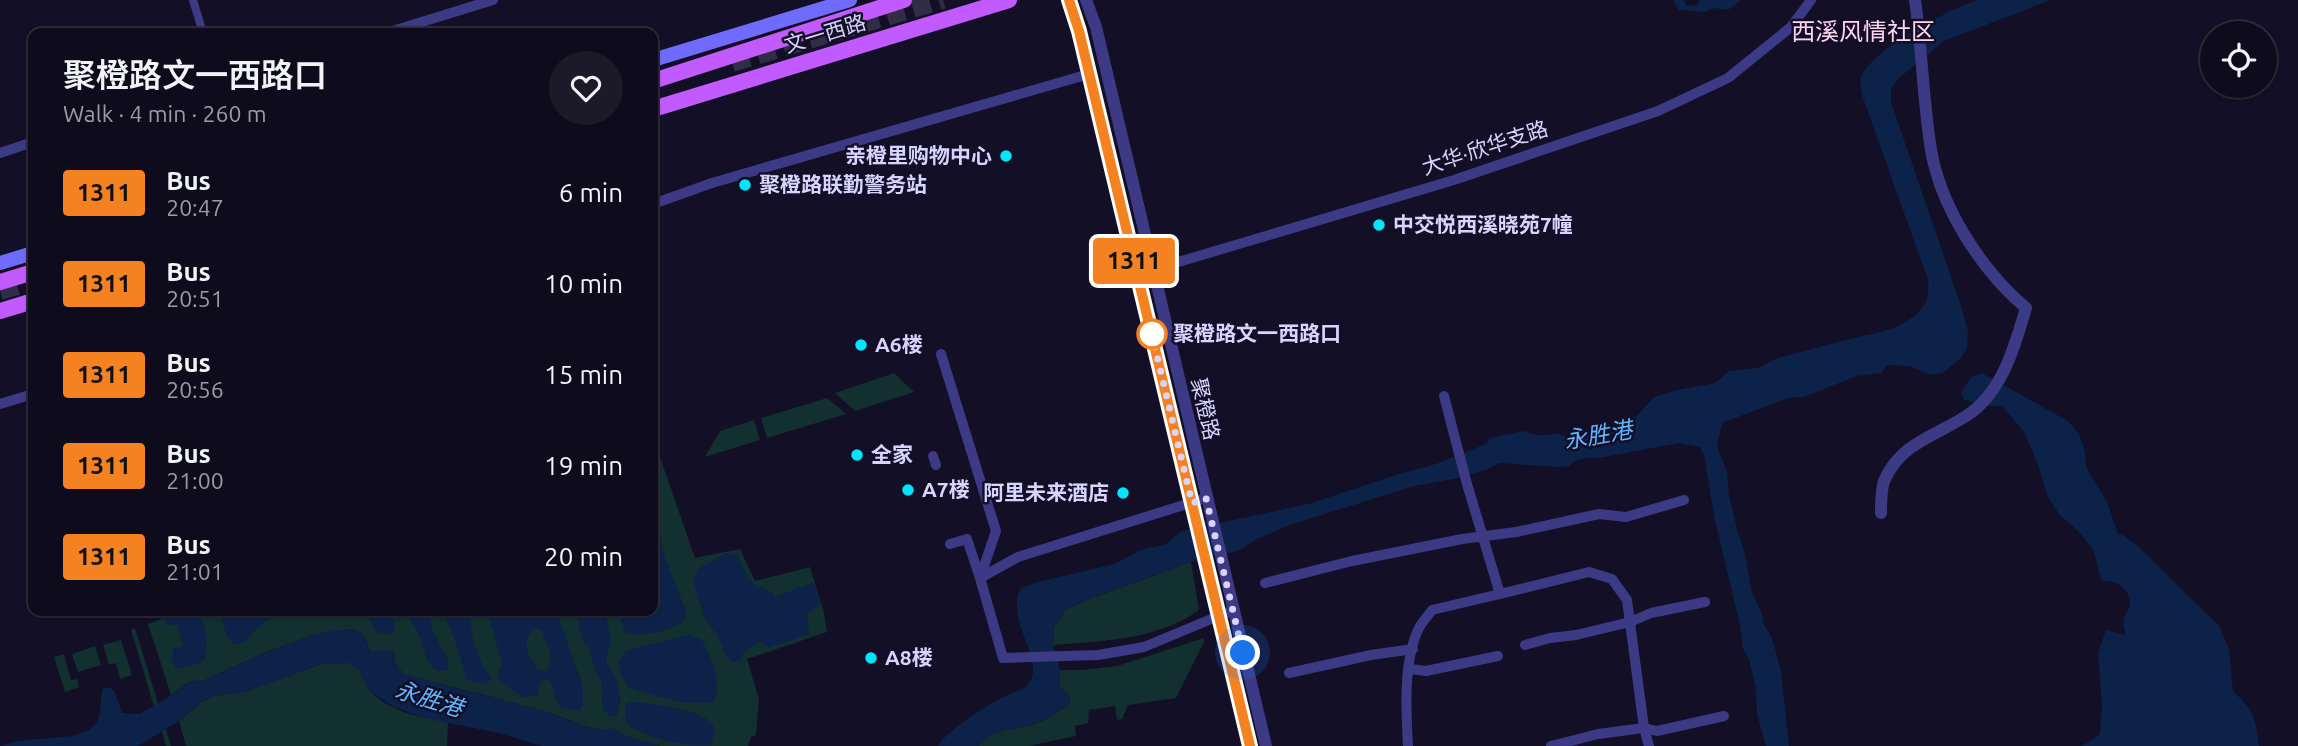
<!DOCTYPE html>
<meta charset="utf-8">
<style>
:root{--surface:#0e0b1c;--page:#1c1929;--text:#f1f3f6;--muted:#9b9ba3;--line:#2e2b3b}
body{margin:0;font-family:Ubuntu,"Noto Sans SC",sans-serif;background:var(--page);color:var(--text);height:100vh;display:flex;flex-direction:column;font-size:26px;white-space:nowrap}
*{box-sizing:border-box;margin:0}
p{font-size:23px;color:var(--muted)}
.icon{flex:none;width:38px;height:38px;fill:none;stroke:currentColor;stroke-width:2;stroke-linecap:round;stroke-linejoin:round}
.map{position:relative;flex:1;overflow:hidden}
.panel{position:absolute;left:28px;top:28px;width:630px;height:588px;display:flex;flex-direction:column;background:var(--surface);border-radius:14px;box-shadow:0 2px 5px #0004,0 0 0 2px var(--line)}
.panel>*{flex:none}
.badge{padding:0 14px;border-radius:5px;font-size:24px;line-height:46px}
.tools{position:absolute;left:2200px;top:21px;display:grid;gap:14px}
.tools a{display:grid;place-items:center;width:77px;height:77px;border-radius:50%;background:var(--surface);box-shadow:0 2px 5px #0004,0 0 0 2px var(--line);font-size:35px}
.you{position:absolute;width:35px;height:35px;margin:-18px;border:5px solid #fff;border-radius:50%;background:#1a73e8;box-shadow:0 0 0 10px #1a73e833}
.map>.badge{position:absolute;translate:-50% -50%;box-shadow:0 0 0 4px #fff}
.round{display:grid;place-items:center;flex:none;width:74px;height:74px;border-radius:37px;background:var(--page)}
.headline{display:flex;align-items:center;justify-content:space-between;height:119px;padding:0 35px}
h1{font-size:33px;font-weight:600;line-height:52px}
ul{padding:0;list-style:none}
li{display:flex;align-items:center;gap:21px;height:91px;padding:0 35px}
li div{flex:1}
li b{display:block;font-size:26px}
li em{font-style:normal}
li .badge{min-width:77px;font-weight:700;text-align:center}
.map>svg:first-child{display:block}
.green{fill:#12302f}
.water{fill:#0c2248;fill-rule:evenodd}
.lines{fill:none;stroke-linecap:round;stroke-linejoin:round}
.trunk-tunnel{stroke:#312d47;stroke-width:18;stroke-dasharray:18 9;stroke-linecap:butt}
.pedestrian{stroke:#3d3a85;stroke-width:8}
.minor{stroke:#3d3a85;stroke-width:10}
.tertiary{stroke:#3d3a85;stroke-width:12}
.secondary{stroke:#6f6bff;stroke-width:14}
.primary{stroke:#c25bff;stroke-width:16}
.line-casing{stroke:#fff;stroke-width:16}
.line{stroke:#f58220;stroke-width:10}
.walk{stroke:#d9d4ff;stroke-width:7;stroke-dasharray:0 12.6}
.poi-dot{fill:#00e5ff;stroke:#130f26;stroke-width:2.5}
.stop-dot{fill:#fff;stroke:#f58220;stroke-width:3.5}
.labels{text-anchor:middle;stroke-width:5;stroke-linejoin:round;paint-order:stroke}
.street-label{font-size:21px;fill:#d9d4ff;stroke:#130f26}
.poi-label{font-size:21px;font-weight:bold;fill:#d9d4ff;stroke:#130f26;text-anchor:start}
.stop-label{font-size:21px;font-weight:bold;fill:#d9d4ff;stroke:#130f26;text-anchor:start}
.water-label{font-size:23px;font-style:italic;fill:#62b6ff;stroke:#130f26}
.quarter-label{font-size:24px;fill:#ffd6f0;stroke:#130f26}
</style>
<div class="map">
<svg width="2298" height="746" viewBox="0 0 2298 746">
<rect width="100%" height="100%" fill="#130f26"/>
<g class="green">
<path d="M894 373 914 392 855 411 835 393Z"/>
<path d="M827 398 846 414 767 438 761 418Z"/>
<path d="M754 420 760 440 705 457 720 431Z"/>
<path d="M653 437 695 558 740 549 755 581 810 567 824 612 827 632 747 659 759 699 756 735 751 737 748 746H660L588 727 544 711 403 674 394 660 395 651H370L366 641 352 629 317 634 266 652 205 680 189 682 171 695 148 624 168 616 167 611H653Z"/>
<path d="M1191 562 1199 610C1158 640 1101 641 1053 645L1054 627 1065 610 1087 600Z"/>
<path d="M135 628 171 746H166L131 630Z"/>
<path d="M1204 638V642L1176 698 1128 705 1122 719 1117 720 1115 706 1089 710 1088 723 1075 726 1076 736 1028 746H978C992 730 1003 731 1023 727 1038 725 1056 715 1067 705L1070 702 1069 695 1060 687V670H1082L1117 666Z"/>
<path d="M121 640 132 675 120 679 116 663 109 665 103 645Z"/>
<path d="M95 646 101 665 78 672 72 654Z"/>
<path d="M64 654 71 680 77 679 79 687 65 692 54 657Z"/>
<path d="M350 663C353 665 356 666 359 669 364 675 365 686 372 693 391 712 423 718 448 722L447 746H186L179 721 201 702 213 696 247 691 321 664Z"/>
</g>
<g class="water">
<path d="M1673 0H1684L1686 6 1697 5 1700 0H1741L1728 10 1713 8 1705 12 1679 10Z"/>
<path d="M1978 0H2051L1944 41 1898 79 1891 89V102L1962 309 1968 332 1967 348 1959 360 1943 373 1930 375 1910 366 1887 365 1881 373 1857 376 1804 397 1788 398 1722 423 1717 447 1727 471 1729 495 1737 529 1745 554 1752 592 1762 614 1764 625 1772 638 1781 671 1789 746H1766L1757 714 1756 688 1749 659 1743 649 1740 625 1714 516 1704 455 1700 447 1679 443 1599 458H1585L1575 461 1569 466 1558 467 1500 463 1485 470 1454 479 1414 486 1293 524 1257 539 1240 550 1191 562 1087 600 1065 610 1054 627 1053 645 1060 670V687L1069 695 1070 702C1058 713 1041 724 1024 727 1005 731 993 729 978 746H938C947 730 990 703 1007 695 1015 691 1025 690 1030 682 1044 659 1006 621 1020 589L1034 583 1115 564 1140 550 1166 544 1182 531 1308 504 1399 474 1436 464 1486 444 1490 438 1523 431 1536 435H1549L1555 433 1568 437 1584 435 1601 428 1633 420 1654 397 1677 390 1715 383 1729 371 1758 368 1778 358 1865 335C1885 333 1922 320 1927 298 1929 292 1928 286 1928 280L1863 98C1862 92 1859 83 1861 77 1871 50 1951 8 1978 0Z"/>
<path d="M1982 373 2068 421 2079 434 2085 452 2086 467 2107 502 2118 534 2125 536 2142 550 2219 626 2229 649 2233 691C2255 712 2255 717 2259 746H2082L2100 734 2102 704 2098 653 2106 630 2126 635C2125 630 2122 622 2124 618 2125 614 2128 612 2129 608 2133 591 2117 579 2101 581L2094 551 2079 532 2059 514 2047 495 2039 467 2024 432 2002 406H1986L1964 400 1961 393 1971 377Z"/>
<path d="M653 512 665 558 686 611 685 620C671 631 641 638 625 632L618 611H653Z"/>
<path d="M726 553 737 555C748 578 748 583 773 593L775 597 814 582 821 603 807 614 809 634 769 648 760 641 743 653 741 660 732 662 727 657 717 634 705 620 693 581 698 569Z"/>
<path d="M172 611H193C207 620 209 644 205 659L197 664 176 669 172 661 173 649 183 646 177 624 167 626 164 617 173 614Z"/>
<path d="M219 611H271L273 617 258 627 244 642 234 645 227 636Z"/>
<path d="M364 611H392L395 631 390 635 377 632Z"/>
<path d="M405 611H428L432 629 449 662 447 670 438 671 432 667 427 660 420 637Z"/>
<path d="M443 611H470C471 617 470 622 471 627 473 643 481 668 493 678L485 684 466 680 457 646Z"/>
<path d="M487 611H556L583 686V706L578 711 561 708C554 699 555 688 548 679L540 682 537 696 524 697 517 694 500 681 498 675 502 663ZM533 629H541C546 643 556 656 547 671L539 670C528 657 521 644 533 629Z"/>
<path d="M575 611H606L611 641 607 654V664L616 678 621 701 617 716H609L603 709 601 679 594 670 590 649 583 641Z"/>
<path d="M352 629 362 633 370 651H395L394 660 403 674 544 711 588 727 605 730 612 728 629 737 661 746H543L494 732 424 718 394 707 372 693 362 678 360 671 350 663 321 664 247 691 213 696 201 702 179 721 138 746H2C23 734 81 745 96 723 104 712 98 698 104 687L110 688 115 692 122 713 140 714 170 696 189 682 205 680 266 652 317 634Z"/>
<path d="M688 635 701 639C711 656 723 682 714 702 684 706 656 697 628 687L621 675 619 661 627 650Z"/>
<path d="M632 702C649 703 701 709 712 724 717 730 714 738 712 745 681 746 654 741 628 725L625 716V704Z"/>
</g>
<g class="lines">
<g class="trunk-tunnel">
<path d="M732 63 943 0"/>
<path d="M0 291 33 281"/>
</g>
<path class="pedestrian" d="M193 0 203 33"/>
<g class="minor">
<path d="M386 33 493 0"/>
<path d="M0 153 33 142"/>
<path d="M653 204 712 183 1089 74"/>
<path d="M1138 274 1454 180 1658 111 1728 78 1791 27 1811 0"/>
<path d="M941 354 996 531 980 578 1003 658 1098 655 1144 647 1233 610"/>
<path d="M1444 396 1467 484 1500 594 1589 572 1612 579 1627 600 1644 728 1649 746"/>
<path d="M0 404 33 394"/>
<path d="M933 456 936 465"/>
<path d="M950 544 967 539 980 578 1018 557 1206 498"/>
<path d="M1265 583 1352 561 1462 539 1516 532 1599 514 1626 517 1684 500"/>
<path d="M1525 645 1550 638 1576 635 1630 622 1651 613 1705 602"/>
<path d="M1410 669 1426 671 1498 656"/>
<path d="M1289 673 1371 655 1413 649"/>
<path d="M1408 746C1406 712 1403 660 1419 628 1422 622 1428 616 1432 610L1500 594"/>
<path d="M1551 746 1598 734 1644 728 1657 731 1724 716"/>
</g>
<g class="tertiary">
<path d="M1069 0 1079 31 1250 746"/>
<path d="M1086 0 1096 27 1266 746"/>
<path d="M1881 513C1881 503 1881 490 1884 481 1902 440 1939 436 1972 412 2004 387 2015 345 2026 308 1982 271 1941 208 1931 150 1923 100 1922 50 1915 0"/>
</g>
<g class="secondary">
<path d="M653 60 850 0"/>
<path d="M0 263 33 253"/>
</g>
<g class="primary">
<path d="M653 81 904 0"/>
<path d="M653 109 1009 0"/>
<path d="M0 282 33 272"/>
<path d="M0 311 33 301"/>
</g>
</g>
<g class="lines">
<defs>
<path id="line" d="M1069 0 1079 31 1250 746"/>
</defs>
<use href="#line" class="line-casing"/>
<use href="#line" class="line"/>
<path class="walk" d="M1152 334 1149 322 1192 503 1206 498 1243 653"/>
</g>
<g class="poi-dot">
<circle cx="1006" cy="156" r="7"/>
<circle cx="745" cy="185" r="7"/>
<circle cx="1379" cy="225" r="7"/>
<circle cx="861" cy="345" r="7"/>
<circle cx="857" cy="455" r="7"/>
<circle cx="908" cy="490" r="7"/>
<circle cx="1123" cy="493" r="7"/>
<circle cx="871" cy="658" r="7"/>
</g>
<circle class="stop-dot" cx="1152" cy="334" r="14"/>
<g class="labels">
<g class="street-label">
<text transform="translate(825 34) rotate(-17)" y="7">文一西路</text>
<text transform="translate(1485 148) rotate(-18)" y="7">大华·欣华支路</text>
<text transform="translate(1205 409) rotate(77)" y="7">聚橙路</text>
</g>
<g class="poi-label">
<text x="992" y="163" text-anchor="end">亲橙里购物中心</text>
<text x="759" y="192">聚橙路联勤警务站</text>
<text x="1393" y="232">中交悦西溪晓苑7幢</text>
<text x="875" y="352">A6楼</text>
<text x="871" y="462">全家</text>
<text x="922" y="497">A7楼</text>
<text x="1109" y="500" text-anchor="end">阿里未来酒店</text>
<text x="885" y="665">A8楼</text>
</g>
<g class="stop-label">
<text x="1173" y="341">聚橙路文一西路口</text>
</g>
<g class="water-label">
<text transform="translate(1598 435) rotate(-10)" y="8">永胜港</text>
<text transform="translate(429 699) rotate(17)" y="8">永胜港</text>
</g>
<g class="quarter-label">
<text x="1863" y="40">西溪风情社区</text>
</g>
</g>
</svg>
<div class="tools">
<a><svg class="icon" aria-label="locate" viewBox="0 0 24 24"><circle cx="12" cy="12" r="6"/><path d="M12 2v4M12 18v4M2 12h4M18 12h4"/></svg></a>
</div>
<div class="you" style="left:1243px;top:653px"></div>
<b class="badge" style="left:1134px;top:261px;background:#f58220;color:#111">1311</b>
<section class="panel">
<div class="headline"><div><h1>聚橙路文一西路口</h1><p>Walk · 4 min · 260 m</p></div><a class="round"><svg class="icon" aria-label="heart" viewBox="0 0 24 24"><path d="M12 20l-8-8c-3-5 5-10 8-4 3-6 11-1 8 4z"/></svg></a></div>
<ul>
<li><span class="badge" style="background:#f58220;color:#111">1311</span><div><b>Bus</b><p>20:47</p></div><em>6 min</em></li>
<li><span class="badge" style="background:#f58220;color:#111">1311</span><div><b>Bus</b><p>20:51</p></div><em>10 min</em></li>
<li><span class="badge" style="background:#f58220;color:#111">1311</span><div><b>Bus</b><p>20:56</p></div><em>15 min</em></li>
<li><span class="badge" style="background:#f58220;color:#111">1311</span><div><b>Bus</b><p>21:00</p></div><em>19 min</em></li>
<li><span class="badge" style="background:#f58220;color:#111">1311</span><div><b>Bus</b><p>21:01</p></div><em>20 min</em></li>
</ul>
</section>
</div>
